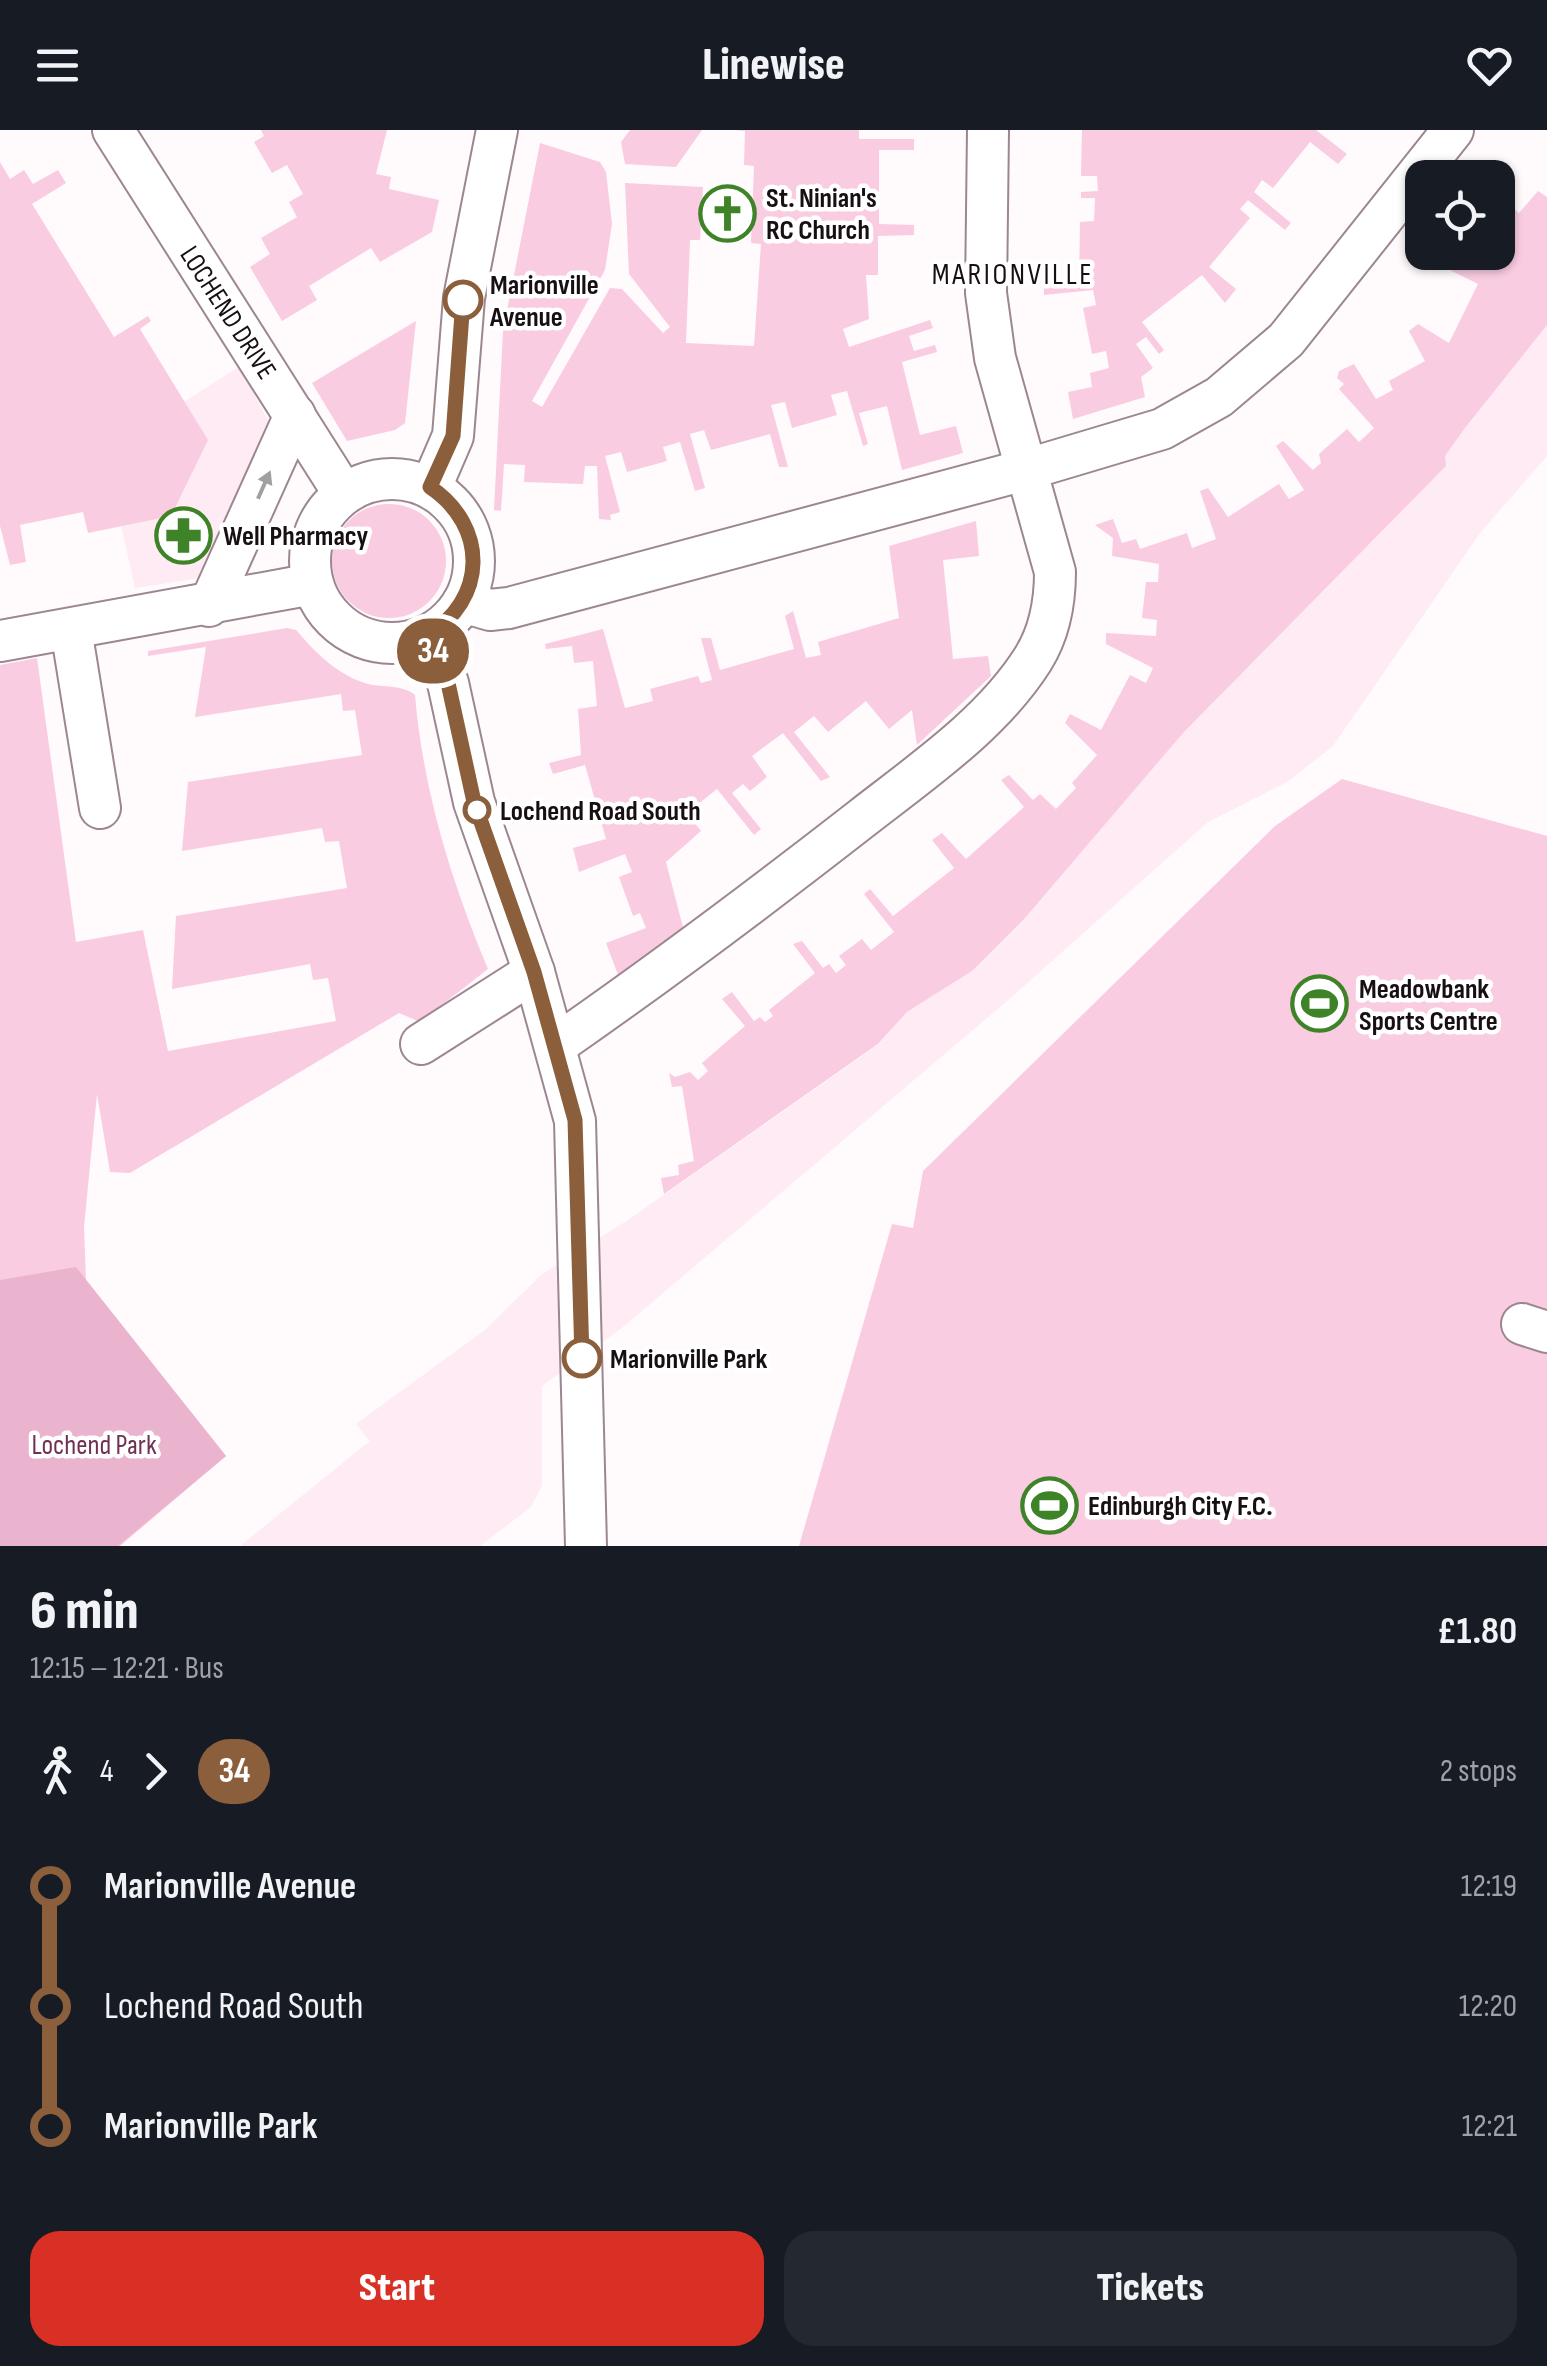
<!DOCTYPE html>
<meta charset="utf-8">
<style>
:root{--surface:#171b24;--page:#242831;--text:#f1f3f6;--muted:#9ea1a6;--accent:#d93025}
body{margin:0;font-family:"Sofia Sans Condensed",sans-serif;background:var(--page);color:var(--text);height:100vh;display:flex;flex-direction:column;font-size:38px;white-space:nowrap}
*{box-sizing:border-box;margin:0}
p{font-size:32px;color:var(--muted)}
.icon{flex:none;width:55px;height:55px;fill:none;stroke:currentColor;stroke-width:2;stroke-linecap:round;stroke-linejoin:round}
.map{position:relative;height:1416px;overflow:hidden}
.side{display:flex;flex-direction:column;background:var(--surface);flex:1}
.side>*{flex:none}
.badge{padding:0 20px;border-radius:32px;font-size:35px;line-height:65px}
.fabs{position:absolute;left:1405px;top:30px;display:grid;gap:20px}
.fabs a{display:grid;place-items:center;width:110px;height:110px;border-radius:20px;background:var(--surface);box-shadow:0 2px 8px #0004;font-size:50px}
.map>.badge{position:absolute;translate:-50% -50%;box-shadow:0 0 0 5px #fff}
.legs{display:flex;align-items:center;gap:15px;height:110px;padding:0 30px;font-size:32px}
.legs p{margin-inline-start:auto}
.summary{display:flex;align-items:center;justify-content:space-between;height:170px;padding:0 30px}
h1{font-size:55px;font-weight:800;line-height:75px}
.action{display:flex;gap:20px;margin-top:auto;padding:20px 30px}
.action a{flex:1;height:115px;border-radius:30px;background:var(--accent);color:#fff;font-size:40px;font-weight:800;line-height:115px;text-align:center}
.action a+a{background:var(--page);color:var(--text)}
ul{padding:0 30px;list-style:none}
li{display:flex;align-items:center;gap:35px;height:120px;font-size:38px}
li i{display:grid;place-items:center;width:15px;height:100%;margin:0 12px;background:currentColor}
li i::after{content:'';width:25px;height:25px;margin:-12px;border:8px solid;border-radius:50%;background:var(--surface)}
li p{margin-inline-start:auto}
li:first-child i{background:linear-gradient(#0000 50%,currentColor 0)}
li:last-child i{background:linear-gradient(currentColor 50%,#0000 0)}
header{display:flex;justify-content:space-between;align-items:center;height:130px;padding:0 30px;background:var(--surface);font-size:45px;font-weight:800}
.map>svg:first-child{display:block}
.built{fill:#feebf3}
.green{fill:#facce1}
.forest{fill:#ebb4ce}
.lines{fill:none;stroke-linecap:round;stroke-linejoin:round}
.minor-casing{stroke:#9c8790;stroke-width:44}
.minor{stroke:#fff;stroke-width:40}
.oneway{fill:#a29fa1}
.line-1-casing{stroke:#fff;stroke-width:22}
.line-1{stroke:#8b5e3c;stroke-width:15}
.stop-1-dot{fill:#fff;stroke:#8b5e3c;stroke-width:5}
.labels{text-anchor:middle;stroke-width:9;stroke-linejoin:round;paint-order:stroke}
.poi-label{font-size:28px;font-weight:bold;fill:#170f13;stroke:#fff;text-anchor:start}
.stop-label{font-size:28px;font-weight:bold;fill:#170f13;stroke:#fff;text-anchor:start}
.street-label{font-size:28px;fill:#170f13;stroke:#fff}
.park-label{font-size:28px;fill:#713053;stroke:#fff}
.neighbourhood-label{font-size:30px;letter-spacing:2.5px;fill:#170f13;stroke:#fff}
</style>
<header><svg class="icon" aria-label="menu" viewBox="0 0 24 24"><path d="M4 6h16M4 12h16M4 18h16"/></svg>Linewise<svg class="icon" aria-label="heart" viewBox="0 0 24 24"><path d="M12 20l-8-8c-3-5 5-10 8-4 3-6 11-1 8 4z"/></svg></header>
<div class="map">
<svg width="1547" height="1416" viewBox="0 0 1547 1416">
<rect width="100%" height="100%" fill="#fffafc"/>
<g class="built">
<path d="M1547 195V326L1480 403 1333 616 1287 652 1208 692 1007 871 623 1197 542 1256V1355L531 1377 480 1416H240L370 1311 356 1294 485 1200 541 1145 628 1090 878 915 907 882 972 841 1053 755 1184 602 1446 336 1445 326 1465 298Z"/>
<path d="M240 236 272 299 201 448 135 458 109 341 130 291 184 272Z"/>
</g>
<g class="green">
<path d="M261 0H387L376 44 391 47 389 59 439 70 432 102 380 132 371 118 309 156 317 170 282 191 250 137 270 124 261 108 297 87 289 72 303 64 287 35 272 43 254 12 264 6Z"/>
<path d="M630 0H702L676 37 625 34 621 12Z"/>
<path d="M734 0H859V9H914V20H879V94L914 95V105L878 106V145H866L869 189 843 199 849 217 930 190 933 198 909 206 914 221 935 215 937 222 902 232 920 305 956 296 963 323 902 340 887 276 859 283 868 314 863 316 847 261 831 265 837 285 792 298 785 272 771 275 788 337H779L770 304 711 320 704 300 690 304 705 358 695 361 680 312 663 317 667 331 627 342 621 322 605 326 620 382 610 385 611 390 599 389 597 336H585L583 354 524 352 525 335 504 334 501 381 494 380 503 201 540 13 600 32 606 42 612 94 605 140 532 271 542 277 610 158 622 159 663 203 670 197 629 144 625 53 703 57 700 110H690L686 213 754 216 761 114 751 113 754 36 744 35 745 1Z"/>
<path d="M1082 0H1316L1347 24 1338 34 1310 12 1273 58 1262 50 1254 62 1291 93 1285 100 1248 70 1240 79 1250 88 1209 137 1236 159 1225 173 1202 145 1142 192 1164 220 1159 224 1146 207 1136 214 1153 238 1141 247 1145 267 1073 289 1068 262 1092 257 1090 243 1109 238 1106 221 1092 224 1083 178 1096 175 1093 160 1044 165V154H1079L1080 92 1094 91 1095 68H1081V62L1098 61 1097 46H1081Z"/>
<path d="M0 32 10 49 24 40 33 54 58 40 66 53 32 74 114 207 148 186 151 191 140 199 208 310 171 386 88 403 83 382 20 395 26 432 10 435 0 396Z"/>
<path d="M1538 61 1547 67V195L1465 298 1445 326 1446 336 1184 602 1024 789 972 841 907 882 878 914 664 1064 661 1048 679 1045 678 1035 694 1031 682 956 672 957 669 943 675 947 690 942 698 950 708 941 702 933 745 896 722 869 732 862 754 891 760 887 765 892 773 886 769 880 815 843 793 814 802 811 823 838 829 834 836 843 846 835 839 826 862 809 871 820 894 802 864 764 870 759 893 786 954 738 932 710 942 703 966 729 1024 677 1001 650 1009 645 1033 670 1040 664 1056 679 1076 658 1072 653 1097 625 1065 593 1070 584 1101 600 1130 545 1146 553 1153 538 1106 514V503L1156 506 1157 490 1142 488 1146 452H1158L1159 434 1112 426 1113 408 1095 395 1113 389 1122 413 1136 409 1140 419 1187 403 1192 418 1216 409 1200 361 1208 358 1228 387 1279 354 1289 369 1304 360 1276 316 1283 311 1313 340 1321 333 1319 324 1347 299 1359 312 1374 298 1339 259 1344 254 1337 248 1339 241 1354 234 1376 269 1393 260 1389 251 1425 231 1409 201 1418 194 1449 213 1478 154 1448 139 1453 128 1447 124 1459 123 1478 137 1489 123 1498 122V112L1510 95 1498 85V66L1519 83Z"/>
<path d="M416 191 405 293 395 300 347 311 312 253Z"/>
<circle cx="389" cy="431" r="57"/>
<path d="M976 391 979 426 943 430 953 529 988 526 991 546 917 615 912 580 889 599 866 571 828 602 814 586 794 602 830 647 821 651 783 603 752 626 767 647 750 661 743 654 732 663 761 699 754 705 717 659 687 683 701 701 666 732 684 801 620 850 606 813 646 798 640 783 633 786 619 747 632 742 625 724 579 742 573 718 606 709 585 635 553 644 549 633 581 625 578 579 597 576 593 531 574 533 572 516 546 519 545 514 603 499 625 578 653 571 650 559 698 546 701 553 712 550 701 508H711L720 540 794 519 785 486 793 481 806 528 821 525 818 512 899 488 889 416Z"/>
<path d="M287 498 296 500C316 523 337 545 368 554 384 558 402 554 415 565 423 660 451 751 488 839L420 892 399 883 130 1043 110 1042 97 964 84 1097 86 1152 226 1326 120 1416H0V535L37 528 76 812 143 800 168 921 336 891 328 848 313 850 310 834 172 859 176 786 347 758 339 711 325 712 322 698 182 721 188 652 362 625 355 580 343 581 341 564 195 587 206 517 148 526V521Z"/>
<path d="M1342 649 1547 706V1416H799L892 1094 913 1098 923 1041 1275 696Z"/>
</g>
<path class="forest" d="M76 1137 226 1326 118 1416H0V1150Z"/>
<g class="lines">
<defs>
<g id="minor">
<path d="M113 0 344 364"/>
<circle cx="392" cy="431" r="82"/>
<path d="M431 357 453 306 464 168 497 0"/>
<path d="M463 472 490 480 509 478 1028 339 1162 299 1219 267 1286 210 1453 0"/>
<path d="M209 476 295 285"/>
<path d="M71 499 100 678"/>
<path d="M426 506 448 553 474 672 534 842 575 991 586 1416"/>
<path d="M0 511 313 454"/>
<path d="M421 914 534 842"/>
<path d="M556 915C661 842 761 767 861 689 921 642 992 594 1033 529 1050 502 1055 473 1055 442L995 228 986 163 988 0"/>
<path d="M1522 1194 1547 1202"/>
</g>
</defs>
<use href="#minor" class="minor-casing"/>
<use href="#minor" class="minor"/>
</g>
<defs><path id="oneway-solid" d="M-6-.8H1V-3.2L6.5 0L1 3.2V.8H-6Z" transform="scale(2.5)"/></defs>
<use class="oneway" href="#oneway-solid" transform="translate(264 355) rotate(-66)"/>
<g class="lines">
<defs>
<path id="line-1" d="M463 170 453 306 430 357C488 396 488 470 426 506L448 553 474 672 534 842 575 990 582 1228"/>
</defs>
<use href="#line-1" class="line-1-casing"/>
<use href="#line-1" class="line-1"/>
</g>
<defs>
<symbol id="church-ring" viewBox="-11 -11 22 22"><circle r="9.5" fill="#fff" stroke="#3e8327" stroke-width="1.5"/><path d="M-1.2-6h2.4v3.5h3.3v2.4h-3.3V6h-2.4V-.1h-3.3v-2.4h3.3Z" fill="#3e8327"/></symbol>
<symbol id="pharmacy-ring" viewBox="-11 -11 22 22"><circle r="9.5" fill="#fff" stroke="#3e8327" stroke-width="1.5"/><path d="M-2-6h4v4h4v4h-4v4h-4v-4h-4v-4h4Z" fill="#3e8327"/></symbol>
<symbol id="stadium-ring" viewBox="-11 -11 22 22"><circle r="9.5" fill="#fff" stroke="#3e8327" stroke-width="1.5"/><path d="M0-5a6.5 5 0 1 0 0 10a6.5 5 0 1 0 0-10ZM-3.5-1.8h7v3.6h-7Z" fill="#3e8327"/></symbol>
</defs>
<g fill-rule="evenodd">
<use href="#church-ring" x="696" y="52" width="63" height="63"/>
<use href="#pharmacy-ring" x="152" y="374" width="63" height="63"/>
<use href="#stadium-ring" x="1288" y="842" width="63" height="63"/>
<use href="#stadium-ring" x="1018" y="1344" width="63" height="63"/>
</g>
<g class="stop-1-dot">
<circle cx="463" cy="170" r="18"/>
<circle cx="477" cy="680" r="12"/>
<circle cx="582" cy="1228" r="18"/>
</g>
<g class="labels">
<g class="poi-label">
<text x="766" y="77">St. Ninian's<tspan x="766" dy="32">RC Church</tspan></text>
<text x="223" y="415">Well Pharmacy</text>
<text x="1359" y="868">Meadowbank<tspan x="1359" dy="32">Sports Centre</tspan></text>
<text x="1088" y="1385">Edinburgh City F.C.</text>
</g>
<g class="stop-label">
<text x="490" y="164">Marionville<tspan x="490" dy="32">Avenue</tspan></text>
<text x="500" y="690">Lochend Road South</text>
<text x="610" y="1238">Marionville Park</text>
</g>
<g class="street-label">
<text transform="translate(229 182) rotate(57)" y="10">LOCHEND DRIVE</text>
</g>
<g class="park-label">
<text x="94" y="1324">Lochend Park</text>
</g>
<g class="neighbourhood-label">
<text x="1013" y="154">MARIONVILLE</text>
</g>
</g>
</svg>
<div class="fabs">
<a><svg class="icon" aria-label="locate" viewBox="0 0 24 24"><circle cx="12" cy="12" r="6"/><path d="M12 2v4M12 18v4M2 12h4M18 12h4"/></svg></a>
</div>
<b class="badge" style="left:433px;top:521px;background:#8b5e3c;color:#fff">34</b>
</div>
<section class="side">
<div class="summary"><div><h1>6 min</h1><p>12:15 – 12:21 · Bus</p></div><b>£1.80</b></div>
<div class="legs"><svg class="icon" aria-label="walk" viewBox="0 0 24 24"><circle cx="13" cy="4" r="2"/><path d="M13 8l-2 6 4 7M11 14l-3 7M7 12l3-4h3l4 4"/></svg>4<svg class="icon" aria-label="forward" viewBox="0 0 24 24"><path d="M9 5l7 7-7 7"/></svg><b class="badge" style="background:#8b5e3c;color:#fff">34</b><p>2 stops</p></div>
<ul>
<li><i style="color:#8b5e3c"></i><b>Marionville Avenue</b><p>12:19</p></li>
<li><i style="color:#8b5e3c"></i><span>Lochend Road South</span><p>12:20</p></li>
<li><i style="color:#8b5e3c"></i><b>Marionville Park</b><p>12:21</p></li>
</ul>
<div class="action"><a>Start</a><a>Tickets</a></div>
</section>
